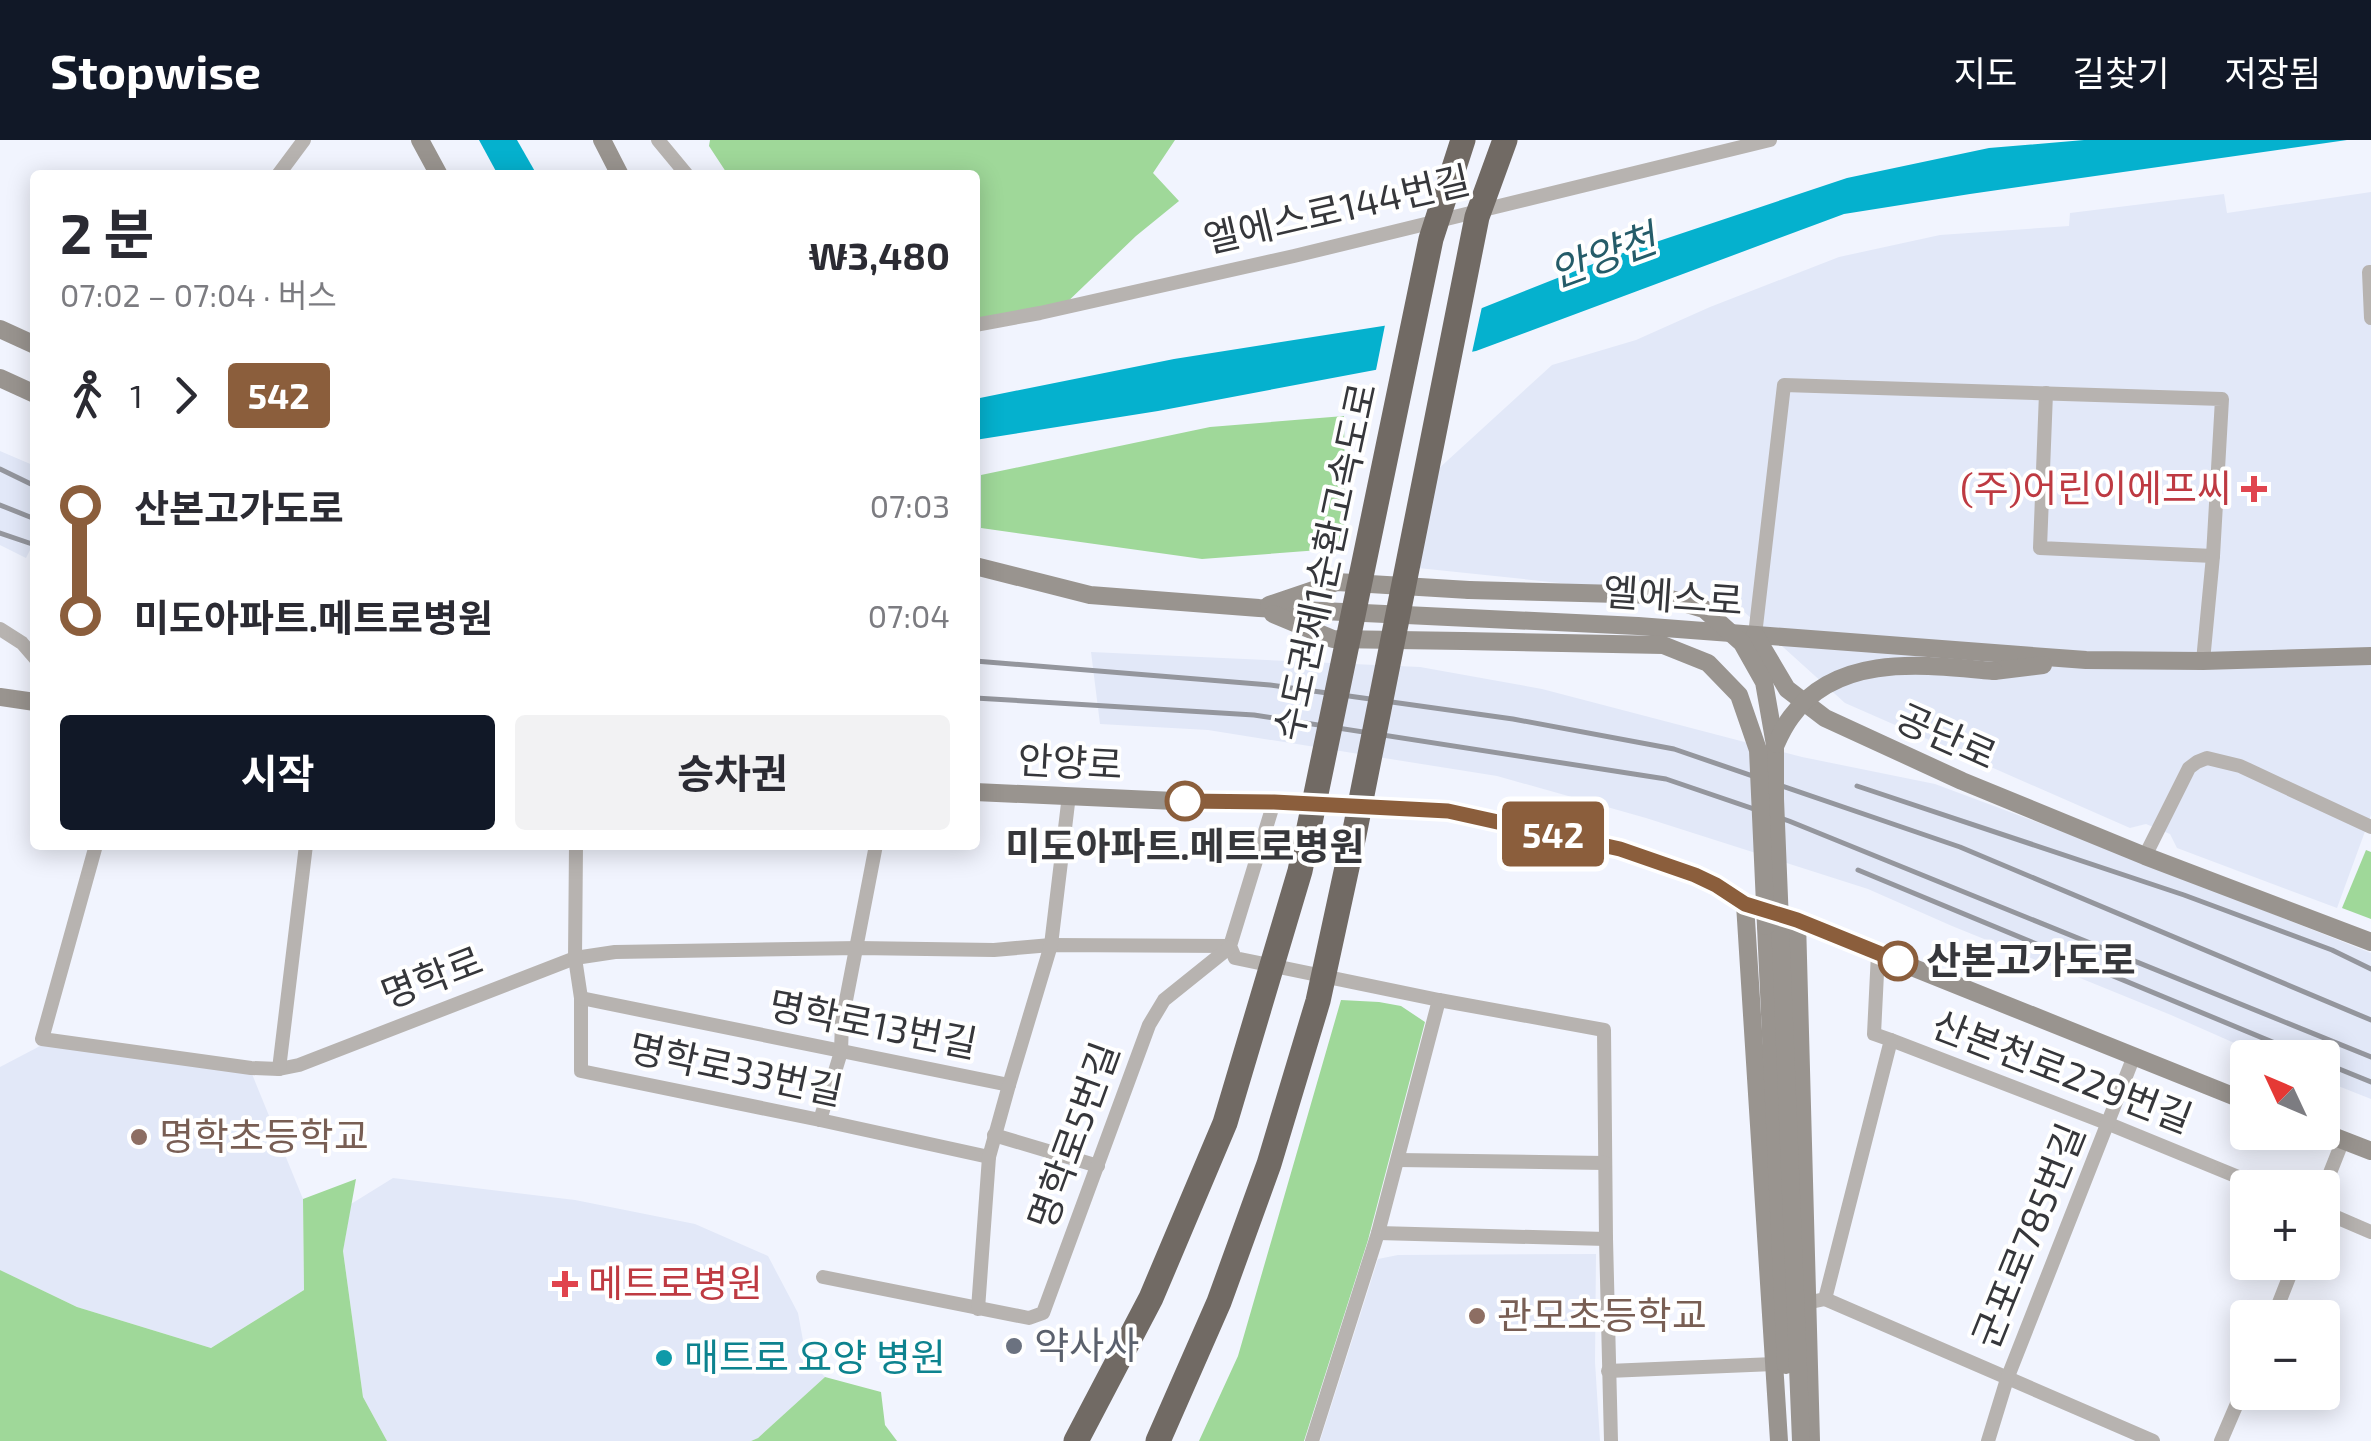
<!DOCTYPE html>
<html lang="ko">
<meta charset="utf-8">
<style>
:root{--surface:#fff;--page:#f2f2f3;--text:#2b2b33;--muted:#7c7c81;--accent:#111827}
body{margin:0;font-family:"Exo 2","Noto Sans KR",sans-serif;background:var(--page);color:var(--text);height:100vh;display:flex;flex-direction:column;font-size:38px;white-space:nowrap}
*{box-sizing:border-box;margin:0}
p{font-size:32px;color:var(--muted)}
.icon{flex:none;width:55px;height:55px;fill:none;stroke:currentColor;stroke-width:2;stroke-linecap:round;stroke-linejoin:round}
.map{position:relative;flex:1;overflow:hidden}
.side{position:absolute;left:30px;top:30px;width:950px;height:680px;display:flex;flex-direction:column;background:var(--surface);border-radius:10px;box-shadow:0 5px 25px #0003}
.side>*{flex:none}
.badge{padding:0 20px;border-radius:8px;font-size:35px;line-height:65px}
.needle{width:65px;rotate:314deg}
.fabs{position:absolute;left:2230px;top:900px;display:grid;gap:20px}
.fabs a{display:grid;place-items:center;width:110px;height:110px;border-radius:10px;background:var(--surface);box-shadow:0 5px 25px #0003;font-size:50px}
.map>.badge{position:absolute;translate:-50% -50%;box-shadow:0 0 0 5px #fff}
.legs{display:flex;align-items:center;gap:15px;height:110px;padding:0 30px;font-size:32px}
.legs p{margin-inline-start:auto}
.overview{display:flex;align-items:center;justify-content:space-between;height:170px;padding:0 30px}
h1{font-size:55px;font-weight:700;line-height:75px}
.primary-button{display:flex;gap:20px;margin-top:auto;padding:20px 30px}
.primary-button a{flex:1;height:115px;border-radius:10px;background:var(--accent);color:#fff;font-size:40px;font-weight:700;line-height:115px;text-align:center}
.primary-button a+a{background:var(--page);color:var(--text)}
ul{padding:0 30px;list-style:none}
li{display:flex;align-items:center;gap:35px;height:110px;font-size:38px}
li i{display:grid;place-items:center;width:15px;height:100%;margin:0 12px;background:currentColor}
li i::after{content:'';width:25px;height:25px;margin:-12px;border:8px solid;border-radius:50%;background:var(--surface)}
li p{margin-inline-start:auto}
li:first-child i{background:linear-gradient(#0000 50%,currentColor 0)}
li:last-child i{background:linear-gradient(currentColor 50%,#0000 0)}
header{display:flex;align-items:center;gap:60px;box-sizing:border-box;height:140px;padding:0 50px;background:var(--accent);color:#fff}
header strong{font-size:48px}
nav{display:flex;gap:55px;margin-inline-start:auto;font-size:35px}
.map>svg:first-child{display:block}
.built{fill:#e2e8f8}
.green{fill:#9fd899}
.water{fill:#05b1ce}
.pier{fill:#f1f4fe}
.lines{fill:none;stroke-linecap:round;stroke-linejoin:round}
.street{stroke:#b7b3b0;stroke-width:14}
.secondary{stroke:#99948f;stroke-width:18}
.rail{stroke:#94969d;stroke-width:5}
.secondary-bridge{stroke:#99948f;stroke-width:18}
.highway-bridge{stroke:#716a64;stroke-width:25}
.line-1-casing{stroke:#fff;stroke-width:22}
.line-1{stroke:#8b5e3c;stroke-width:15}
.health-dot{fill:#e0444e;stroke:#fff;stroke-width:4}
.stop-1-dot{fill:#fff;stroke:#8b5e3c;stroke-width:5}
.education-dot{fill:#8d6e63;stroke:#fff;stroke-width:4}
.worship-dot{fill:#6b7280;stroke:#fff;stroke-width:4}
.culture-dot{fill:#0f9aa8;stroke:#fff;stroke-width:4}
.labels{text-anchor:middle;stroke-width:8;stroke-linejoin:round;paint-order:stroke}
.street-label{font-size:38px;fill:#36373b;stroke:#fff}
.health-label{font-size:38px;fill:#be3a42;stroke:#fff;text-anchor:end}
.stop-label{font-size:38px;font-weight:bold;fill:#36373b;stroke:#fff}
.education-label{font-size:38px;fill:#785e54;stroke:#fff;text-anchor:start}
.worship-label{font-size:38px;fill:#5b616d;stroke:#fff;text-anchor:start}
.culture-label{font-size:38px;fill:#0d838f;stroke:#fff;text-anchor:start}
.water-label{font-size:40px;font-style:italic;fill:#255c69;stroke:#fff}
</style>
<header>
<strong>Stopwise</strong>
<nav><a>지도</a><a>길찾기</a><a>저장됨</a></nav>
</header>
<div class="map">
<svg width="2371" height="1301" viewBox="0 0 2371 1301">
<rect width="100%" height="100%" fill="#f1f4fe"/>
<g class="built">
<path d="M2371 52V675L2337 768 2177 708 2170 694 2146 684 2130 688 1845 563 1732 461 1418 428 1436 331 1552 225 1636 200 1710 167 1839 117 1940 95 2069 86 2070 73 2224 54 2227 73Z"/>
<path d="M0 311 35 326V400L26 418 0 405Z"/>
<path d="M1091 512 1420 527 1542 549 1802 617 1935 644 2117 712 2371 813V959L2323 940 2322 918 2266 917 2171 875 1952 786 1868 749 1646 678 1497 636 1208 590 1100 584Z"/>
<path d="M42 905 252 934 303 1059 304 1150 211 1208 77 1167 0 1130V927Z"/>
<path d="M393 1038 575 1060 695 1084 768 1116 798 1173 806 1217 825 1237 758 1298 751 1301H387L363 1257 343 1111 351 1064Z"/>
<path d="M1596 1114 1595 1222 1600 1301H1320L1378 1119 1398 1115Z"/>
</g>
<g class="green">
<path d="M710 0H1175L1153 33 1179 61 1136 96 1061 168 975 185V35H728L709 6Z"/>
<path d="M1344 276 1346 408 1202 419 981 388V335L1210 287Z"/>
<path d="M2366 710 2371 712V779L2342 768Z"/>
<path d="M1341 860 1379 862 1401 866 1425 882 1368 1100 1304 1301H1199L1238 1216Z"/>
<path d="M356 1039 343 1111 363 1257 387 1301H0V1130L77 1167 211 1208 304 1150 303 1059Z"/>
<path d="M825 1237 881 1252 885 1285 897 1301H751L758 1298Z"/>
</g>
<g class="water">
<path d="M479 0H517L537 35H498Z"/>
<path d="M2084 0H2347L1970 54 1844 74 1476 211 1158 271 975 300V259L1174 219 1472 172 1608 118 1847 38 1989 8Z"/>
</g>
<path class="pier" d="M1483 162 1471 217 1375 235 1386 180 1471 167Z"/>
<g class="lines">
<g class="street">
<path d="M658 0 687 35"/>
<path d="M278 35 304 0"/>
<path d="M2371 132H2369L2371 178"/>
<path d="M975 185 1040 173 1294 116 1770 0"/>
<path d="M2046 253 2040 408 2213 416"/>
<path d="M0 489 22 503 35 518"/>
<path d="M1755 495 1784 245 2222 259 2213 416 2203 521"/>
<path d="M1274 662 1230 806 1235 818 1439 860 1604 890 1606 1099 1378 1093"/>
<path d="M96 705 42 899 251 928 279 929 299 925 575 818 615 812 858 808 994 810 1051 805 1230 806"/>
<path d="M576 705 575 818 581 858V931L820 980 989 1017"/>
<path d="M2145 716 2189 628 2197 622 2207 618 2240 626 2371 687"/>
<path d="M581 858 1009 945 1051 805 1069 655"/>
<path d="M1891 900 2109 984 2265 1048"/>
<path d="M279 929 306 705"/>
<path d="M820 980 841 912 842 881 876 705"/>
<path d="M994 995 1098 1026"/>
<path d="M1398 1020 1605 1023"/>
<path d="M2322 1053 2343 1000"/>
<path d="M2322 1071 2371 1092"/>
<path d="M1606 1099 1611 1301"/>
<path d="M823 1137 1029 1178 1043 1173 1149 885 1164 860 1230 807"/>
<path d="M1825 1159 2153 1301"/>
<path d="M1806 1163 1825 1159 1891 900 1874 894 1878 813"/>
<path d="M978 1169 989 1017 1009 945"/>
<path d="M2273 1178 2295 1122"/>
<path d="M1608 1231 1774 1224"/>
<path d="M1312 1301 1378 1093 1439 860"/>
<path d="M1988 1301 2007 1239 2134 916"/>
<path d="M2221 1301 2248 1238"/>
</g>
<g class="secondary">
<path d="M420 0 439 35"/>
<path d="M602 0 620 35"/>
<path d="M0 189 35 205"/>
<path d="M0 238 35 254"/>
<path d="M975 426 1090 455 1259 468 1638 486 2086 520 2203 521 2371 516"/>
<path d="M1269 465 1337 442 1469 450"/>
<path d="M1273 474 1333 499 1463 501"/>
<path d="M1755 495 1787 549 1825 578 1962 641 2145 716 2371 802"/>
<path d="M1994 531 2043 525"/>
<path d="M0 557 35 562"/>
<path d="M975 652 1197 662H1274L1447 671 1620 709 1695 735 1716 745 1745 764 1797 781 2248 962"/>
<path d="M1745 764 1779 1301"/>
<path d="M1797 781 1811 1301"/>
<path d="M1766 786 1786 1225"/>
<path d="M2322 992 2371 1011"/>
</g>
<g class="rail">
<path d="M0 329 35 346"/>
<path d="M0 365 35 379"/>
<path d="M0 393 35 405"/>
<path d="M975 521 1270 545 1513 579 1674 609 1960 707 2371 880"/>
<path d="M975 558 1254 575 1666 639 1789 681 2371 917"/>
<path d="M1857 646 2184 755 2332 810 2371 829"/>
<path d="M1858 730 2311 918"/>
<path d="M2322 922 2371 942"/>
</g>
<g class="secondary-bridge">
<path d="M1469 450 1657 455 1704 469 1742 503 1764 542 1775 605V659L1801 1301"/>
<path d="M1463 501 1663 505 1708 523 1739 555 1758 610 1766 786"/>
<path d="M1776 604C1780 595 1785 585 1791 577 1838 512 1925 525 1994 531"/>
</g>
<g class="highway-bridge">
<path d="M1076 1301 1151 1158 1225 983 1300 731 1431 99 1463 0"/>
<path d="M1158 1301 1219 1162 1269 1024 1318 861 1354 695 1477 77 1505 0"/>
</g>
</g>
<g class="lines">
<defs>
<path id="line-1" d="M1185 661 1274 662 1448 671 1620 709 1695 735 1716 745 1745 764 1797 780 1898 821"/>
</defs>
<use href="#line-1" class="line-1-casing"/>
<use href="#line-1" class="line-1"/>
</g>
<g class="health-dot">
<path d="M2249 334h10v10h10v10h-10v10h-10v-10h-10v-10h10z"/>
<path d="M560 1129h10v10h10v10h-10v10h-10v-10h-10v-10h10z"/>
</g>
<g class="stop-1-dot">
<circle cx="1185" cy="661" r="18"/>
<circle cx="1898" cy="821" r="18"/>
</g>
<g class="education-dot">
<circle cx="139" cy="997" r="10"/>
<circle cx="1477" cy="1176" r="10"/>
</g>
<circle class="worship-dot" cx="1014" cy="1206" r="10"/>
<circle class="culture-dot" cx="664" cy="1218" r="10"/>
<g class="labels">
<g class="street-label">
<text transform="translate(1337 70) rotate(-13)" y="13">엘에스로144번길</text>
<text transform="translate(1326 422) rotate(-78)" y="13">수도권제1순환고속도로</text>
<text transform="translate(1673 457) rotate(4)" y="13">엘에스로</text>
<text transform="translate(1946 597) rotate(24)" y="13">공단로</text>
<text transform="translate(1070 623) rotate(3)" y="13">안양로</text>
<text transform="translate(432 838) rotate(-21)" y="13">명학로</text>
<text transform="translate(873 885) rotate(11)" y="13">명학로13번길</text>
<text transform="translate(736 930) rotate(12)" y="13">명학로33번길</text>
<text transform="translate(2062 932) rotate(21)" y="13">산본천로229번길</text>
<text transform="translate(1074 996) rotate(-70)" y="13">명학로5번길</text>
<text transform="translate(2029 1096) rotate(-68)" y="13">군포로785번길</text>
</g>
<g class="health-label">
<text x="2232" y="362">(주)어린이에프씨</text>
<text x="588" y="1157" text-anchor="start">메트로병원</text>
</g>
<g class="stop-label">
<text x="1185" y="720">미도아파트.메트로병원</text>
<text x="1926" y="834" text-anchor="start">산본고가도로</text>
</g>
<g class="education-label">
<text x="159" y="1010">명학초등학교</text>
<text x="1497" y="1189">관모초등학교</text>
</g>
<g class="worship-label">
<text x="1034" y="1219">약사사</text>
</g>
<g class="culture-label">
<text x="684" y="1231">매트로 요양 병원</text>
</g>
<g class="water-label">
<text transform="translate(1603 116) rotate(-20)" y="14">안양천</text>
</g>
</g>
</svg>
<div class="fabs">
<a><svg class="needle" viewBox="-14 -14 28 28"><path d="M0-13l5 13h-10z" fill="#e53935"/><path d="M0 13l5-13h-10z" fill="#7c7c81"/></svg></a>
<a>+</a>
<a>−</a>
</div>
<b class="badge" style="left:1553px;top:694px;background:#8b5e3c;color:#fff">542</b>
<section class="side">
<div class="overview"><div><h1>2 분</h1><p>07:02 – 07:04 · 버스</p></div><b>₩3,480</b></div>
<div class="legs"><svg class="icon" aria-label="walk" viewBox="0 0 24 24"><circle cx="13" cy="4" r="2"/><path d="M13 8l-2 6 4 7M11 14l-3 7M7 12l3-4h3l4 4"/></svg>1<svg class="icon" aria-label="forward" viewBox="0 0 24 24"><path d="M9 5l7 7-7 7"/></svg><b class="badge" style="background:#8b5e3c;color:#fff">542</b></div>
<ul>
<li><i style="color:#8b5e3c"></i><b>산본고가도로</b><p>07:03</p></li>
<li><i style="color:#8b5e3c"></i><b>미도아파트.메트로병원</b><p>07:04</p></li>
</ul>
<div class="primary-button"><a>시작</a><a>승차권</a></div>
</section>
</div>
